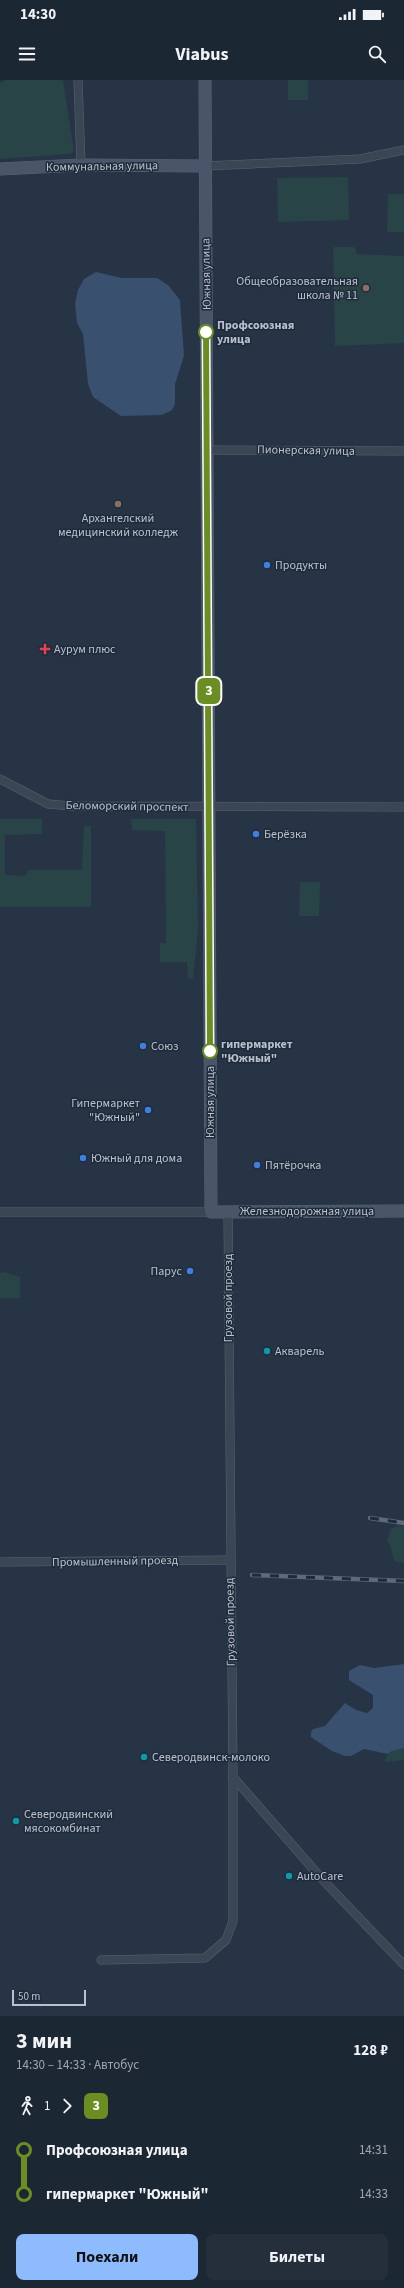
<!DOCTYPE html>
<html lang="ru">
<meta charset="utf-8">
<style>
:root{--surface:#1c2734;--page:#252f3c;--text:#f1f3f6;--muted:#a0a5ac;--accent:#8ebafe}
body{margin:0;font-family:"Source Sans 3",sans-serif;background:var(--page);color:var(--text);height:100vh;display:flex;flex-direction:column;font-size:15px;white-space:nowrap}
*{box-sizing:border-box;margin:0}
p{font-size:13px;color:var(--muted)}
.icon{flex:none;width:22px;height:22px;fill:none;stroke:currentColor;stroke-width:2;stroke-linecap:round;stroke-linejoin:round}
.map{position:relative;height:1936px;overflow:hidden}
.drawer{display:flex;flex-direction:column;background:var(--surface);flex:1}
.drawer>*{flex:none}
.badge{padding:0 8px;border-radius:6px;font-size:14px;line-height:26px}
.scale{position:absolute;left:12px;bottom:10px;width:74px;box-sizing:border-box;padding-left:4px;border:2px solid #b9c1ce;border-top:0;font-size:11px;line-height:14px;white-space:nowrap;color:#b9c1ce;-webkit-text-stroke:3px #1f2b3b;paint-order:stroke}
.map>.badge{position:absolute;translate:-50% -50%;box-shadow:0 0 0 2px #fff}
.legs{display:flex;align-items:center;gap:6px;height:44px;padding:0 16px;font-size:13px}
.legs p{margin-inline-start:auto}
.overview{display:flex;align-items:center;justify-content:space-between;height:68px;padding:0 16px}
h1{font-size:22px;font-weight:700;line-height:30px}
.button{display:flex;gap:8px;margin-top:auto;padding:8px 16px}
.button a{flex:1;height:46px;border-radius:8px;background:var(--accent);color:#111;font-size:16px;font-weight:700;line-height:46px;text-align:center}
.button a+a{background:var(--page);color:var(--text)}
ul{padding:0 16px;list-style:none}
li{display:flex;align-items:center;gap:14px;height:44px;font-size:15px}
li i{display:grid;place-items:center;width:6px;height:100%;margin:0 5px;background:currentColor}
li i::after{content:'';width:10px;height:10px;margin:-5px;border:3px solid;border-radius:50%;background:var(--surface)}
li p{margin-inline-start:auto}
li:first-child i{background:linear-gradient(#0000 50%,currentColor 0)}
li:last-child i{background:linear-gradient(currentColor 50%,#0000 0)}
.status{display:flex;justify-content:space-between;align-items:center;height:28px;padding:0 20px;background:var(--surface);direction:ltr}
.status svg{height:11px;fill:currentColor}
header{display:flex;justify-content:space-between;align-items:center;height:52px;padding:0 16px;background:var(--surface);font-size:18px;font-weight:700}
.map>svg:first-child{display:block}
.green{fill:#284447}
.water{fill:#39506e}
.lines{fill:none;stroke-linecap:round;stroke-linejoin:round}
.minor-casing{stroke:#596472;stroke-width:9}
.secondary-casing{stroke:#596472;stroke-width:13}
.minor{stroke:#3b4655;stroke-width:8}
.secondary{stroke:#495568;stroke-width:12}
.rail-casing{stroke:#5d6a7c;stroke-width:4.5}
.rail{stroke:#1f2b3b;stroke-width:3;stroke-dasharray:9;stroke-linecap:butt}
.line-1-casing{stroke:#fff;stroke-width:9}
.line-1{stroke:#6b8e23;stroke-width:6}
.education-dot{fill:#8d6e63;stroke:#1f2b3b;stroke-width:1.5}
.stop-1-dot{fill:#fff;stroke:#6b8e23;stroke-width:2}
.shop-dot{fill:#3f7fe0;stroke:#1f2b3b;stroke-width:1.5}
.health-dot{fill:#e0444e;stroke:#1f2b3b;stroke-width:1.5}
.culture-dot{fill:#0f9aa8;stroke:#1f2b3b;stroke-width:1.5}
.labels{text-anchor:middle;stroke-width:3;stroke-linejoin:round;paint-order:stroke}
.street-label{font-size:12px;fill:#b9c1ce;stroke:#1f2b3b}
.poi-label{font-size:12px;fill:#b9c1ce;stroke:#1f2b3b;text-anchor:start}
.stop-label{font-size:12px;font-weight:bold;fill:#b9c1ce;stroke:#1f2b3b;text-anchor:start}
</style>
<div class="status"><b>14:30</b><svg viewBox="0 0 49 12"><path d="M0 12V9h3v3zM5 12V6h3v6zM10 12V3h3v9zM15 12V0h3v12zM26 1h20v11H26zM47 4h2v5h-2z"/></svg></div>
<header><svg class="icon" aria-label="menu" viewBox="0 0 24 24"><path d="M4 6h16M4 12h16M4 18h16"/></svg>Viabus<svg class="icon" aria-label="search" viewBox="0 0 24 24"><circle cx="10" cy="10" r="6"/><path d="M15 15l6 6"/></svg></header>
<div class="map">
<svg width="404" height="1936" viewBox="0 0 404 1936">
<rect width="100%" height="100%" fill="#263446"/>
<g class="green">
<path d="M6 0H63L74 72 69 74 0 79V3Z"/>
<rect x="288" y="0" width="20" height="20"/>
<path d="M348 97 349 140 278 142 277 98Z"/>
<path d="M388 114H404V152H387Z"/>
<path d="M333 167H355L357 174 404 176V263L335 266Z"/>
<path d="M0 739H42V754L5 755V795L25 796 29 790H82L84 746H91V827H0Z"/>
<path d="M131 739H196L198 850 193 899H188L187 882H160V863H166L165 751 132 750Z"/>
<path d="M300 802H320L319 836H299Z"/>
<path d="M3 1192 20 1197V1218H0V1193Z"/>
<path d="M398 1445 404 1447V1484L394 1481 390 1464 387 1461 391 1449Z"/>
<path d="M404 1668V1680L385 1682 386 1677 392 1671Z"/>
</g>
<g class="water">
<path d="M96 192 122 198H157L168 205 180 220 184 276 175 304V324L172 330 162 335 121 336 93 317 88 304 83 254 77 243 75 223 78 210 84 199Z"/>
<path d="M404 1584V1668L392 1671 388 1674 364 1669 351 1676H345L332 1671 311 1657V1652L313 1649 325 1646 345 1623 356 1630 367 1633 373 1628V1615L349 1600V1591L360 1585 374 1588Z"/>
</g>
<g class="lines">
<defs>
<g id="minor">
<path d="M78 0 81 85"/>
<path d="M204 86 360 79 404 70"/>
<path d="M208 370 404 371"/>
<path d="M0 699 48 724 71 726 404 727"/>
<path d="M1 1132H211"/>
<path d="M228 1132 233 1697 322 1799 404 1885"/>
<path d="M0 1482 229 1480"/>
<path d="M101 1880 205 1878 226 1860 233 1841V1697"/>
</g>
<g id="secondary">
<path d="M205 0 211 1132 404 1131"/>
<path d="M0 89 81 85 204 86"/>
</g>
</defs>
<use href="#minor" class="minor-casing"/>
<use href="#secondary" class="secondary-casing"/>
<use href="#minor" class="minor"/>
<use href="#secondary" class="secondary"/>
<defs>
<g id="rail">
<path d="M370 1438 404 1443"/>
<path d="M252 1495 404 1501"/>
</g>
</defs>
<use href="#rail" class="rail-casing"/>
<use href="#rail" class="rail"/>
</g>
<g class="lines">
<defs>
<path id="line-1" d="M206 252 210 971"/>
</defs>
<use href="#line-1" class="line-1-casing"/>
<use href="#line-1" class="line-1"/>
</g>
<g class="education-dot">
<circle cx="366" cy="208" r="4"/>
<circle cx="118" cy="424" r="4"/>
</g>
<g class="stop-1-dot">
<circle cx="206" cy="252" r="7"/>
<circle cx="210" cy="971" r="7"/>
</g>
<g class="shop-dot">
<circle cx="267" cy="485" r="4"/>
<circle cx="256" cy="754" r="4"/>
<circle cx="143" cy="966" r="4"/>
<circle cx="148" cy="1030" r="4"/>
<circle cx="83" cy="1078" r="4"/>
<circle cx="257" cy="1085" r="4"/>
<circle cx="190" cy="1191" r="4"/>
</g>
<path class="health-dot" d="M43 563h4v4h4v4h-4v4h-4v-4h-4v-4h4z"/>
<g class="culture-dot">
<circle cx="267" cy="1271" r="4"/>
<circle cx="144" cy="1677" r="4"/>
<circle cx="16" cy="1741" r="4"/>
<circle cx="289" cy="1796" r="4"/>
</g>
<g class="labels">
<g class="street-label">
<text transform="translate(102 86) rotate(-1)" y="4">Коммунальная улица</text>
<text transform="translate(206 194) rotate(-91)" y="4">Южная улица</text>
<text transform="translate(306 370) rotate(1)" y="4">Пионерская улица</text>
<text transform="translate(127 726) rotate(1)" y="4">Беломорский проспект</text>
<text transform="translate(210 1022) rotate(-90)" y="4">Южная улица</text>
<text x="307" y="1135">Железнодорожная улица</text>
<text transform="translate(228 1218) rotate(-90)" y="4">Грузовой проезд</text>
<text transform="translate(115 1481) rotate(-1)" y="4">Промышленный проезд</text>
<text transform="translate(230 1542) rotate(-91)" y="4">Грузовой проезд</text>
</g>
<g class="poi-label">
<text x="358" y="205" text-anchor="end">Общеобразовательная<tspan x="358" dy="14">школа № 11</tspan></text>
<text x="118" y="442" text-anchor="middle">Архангелский<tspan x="118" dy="14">медицинский колледж</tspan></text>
<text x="275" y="489">Продукты</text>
<text x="54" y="573">Аурум плюс</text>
<text x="264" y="758">Берёзка</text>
<text x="151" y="970">Союз</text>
<text x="140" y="1027" text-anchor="end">Гипермаркет<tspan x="140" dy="14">"Южный"</tspan></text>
<text x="91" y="1082">Южный для дома</text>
<text x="265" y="1089">Пятёрочка</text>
<text x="182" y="1195" text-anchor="end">Парус</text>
<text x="275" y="1275">Акварель</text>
<text x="152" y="1681">Северодвинск-молоко</text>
<text x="24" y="1738">Северодвинский<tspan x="24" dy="14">мясокомбинат</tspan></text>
<text x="297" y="1800">AutoCare</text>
</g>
<g class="stop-label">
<text x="217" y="249">Профсоюзная<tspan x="217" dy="14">улица</tspan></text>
<text x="221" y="968">гипермаркет<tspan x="221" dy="14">"Южный"</tspan></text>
</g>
</g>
</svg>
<div class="scale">50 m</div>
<b class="badge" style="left:209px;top:611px;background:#6b8e23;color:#fff">3</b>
</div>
<section class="drawer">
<div class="overview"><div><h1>3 мин</h1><p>14:30 – 14:33 · Автобус</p></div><b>128 ₽</b></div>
<div class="legs"><svg class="icon" aria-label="walk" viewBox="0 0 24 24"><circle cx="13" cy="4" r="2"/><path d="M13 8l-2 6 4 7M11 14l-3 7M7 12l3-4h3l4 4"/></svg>1<svg class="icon" aria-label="forward" viewBox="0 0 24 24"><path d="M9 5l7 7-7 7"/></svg><b class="badge" style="background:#6b8e23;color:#fff">3</b></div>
<ul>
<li><i style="color:#6b8e23"></i><b>Профсоюзная улица</b><p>14:31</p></li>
<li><i style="color:#6b8e23"></i><b>гипермаркет &quot;Южный&quot;</b><p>14:33</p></li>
</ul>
<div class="button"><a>Поехали</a><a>Билеты</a></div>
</section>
